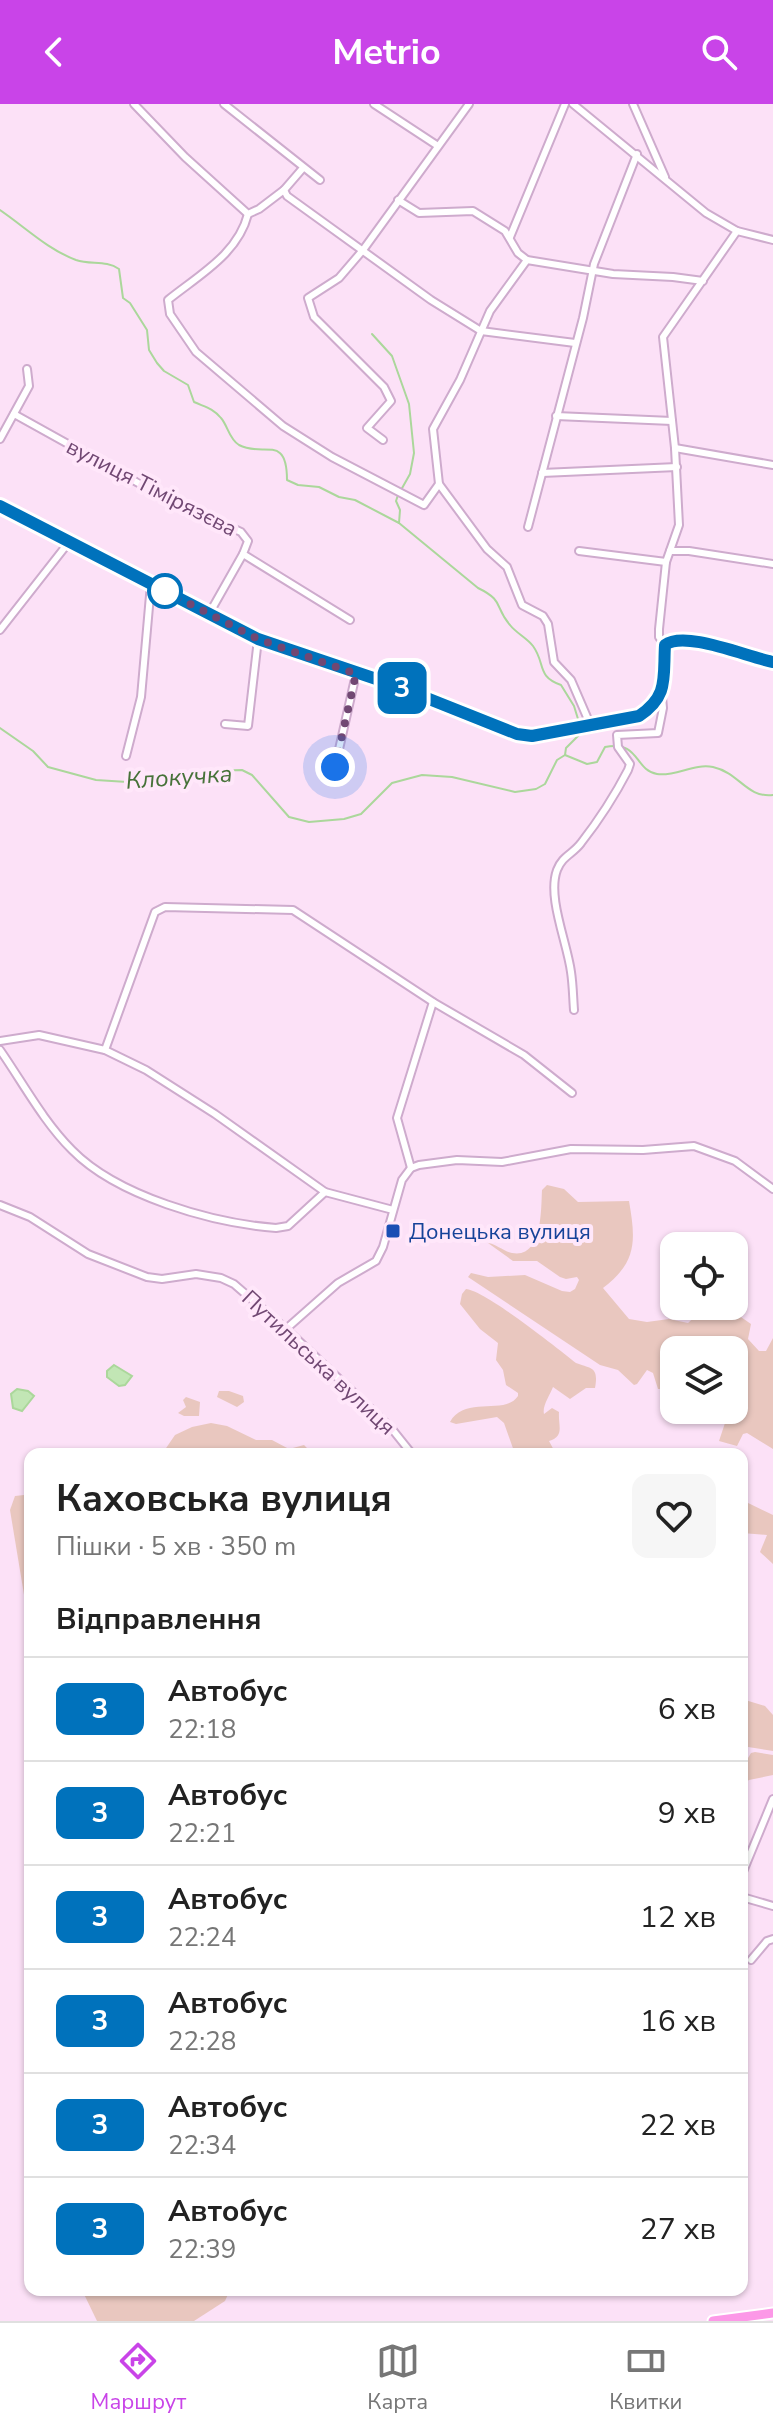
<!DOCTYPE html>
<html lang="uk">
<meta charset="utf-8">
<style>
:root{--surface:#fff;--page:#f6f6f6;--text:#222;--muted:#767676;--line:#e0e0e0;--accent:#c944e8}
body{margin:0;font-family:"Nunito Sans",sans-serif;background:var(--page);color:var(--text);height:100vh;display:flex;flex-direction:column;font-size:30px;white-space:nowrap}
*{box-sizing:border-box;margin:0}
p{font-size:26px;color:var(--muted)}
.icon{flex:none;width:44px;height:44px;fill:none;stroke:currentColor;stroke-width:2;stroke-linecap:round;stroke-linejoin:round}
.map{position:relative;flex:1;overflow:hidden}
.sheet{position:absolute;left:24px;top:1344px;width:724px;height:848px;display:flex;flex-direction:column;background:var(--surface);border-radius:16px;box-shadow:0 2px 6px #0004}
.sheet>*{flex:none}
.badge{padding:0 16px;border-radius:12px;font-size:28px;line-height:52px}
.fabs{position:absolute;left:660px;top:1128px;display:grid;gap:16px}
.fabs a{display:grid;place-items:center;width:88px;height:88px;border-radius:16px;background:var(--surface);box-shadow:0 2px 6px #0004;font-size:40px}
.you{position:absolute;width:40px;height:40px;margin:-20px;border:6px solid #fff;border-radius:50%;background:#1a73e8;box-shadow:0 0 0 12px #1a73e833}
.map>.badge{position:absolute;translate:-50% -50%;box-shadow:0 0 0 4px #fff}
h2{padding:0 32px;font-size:30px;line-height:72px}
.round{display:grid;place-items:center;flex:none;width:84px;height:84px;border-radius:16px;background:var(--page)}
.summary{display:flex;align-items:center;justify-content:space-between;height:136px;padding:0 32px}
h1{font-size:38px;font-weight:700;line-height:60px}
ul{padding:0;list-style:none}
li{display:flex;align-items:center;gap:24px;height:104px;padding:0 32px;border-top:2px solid var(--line)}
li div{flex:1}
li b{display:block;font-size:30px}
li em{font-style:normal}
li .badge{min-width:88px;font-weight:700;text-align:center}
header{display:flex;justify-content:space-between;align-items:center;height:104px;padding:0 32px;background:var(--accent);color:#fff;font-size:36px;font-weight:700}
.dock{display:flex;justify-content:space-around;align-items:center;height:112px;border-top:2px solid var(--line);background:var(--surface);font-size:22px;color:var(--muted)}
.dock a{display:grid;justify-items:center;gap:4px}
.dock .current{color:var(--accent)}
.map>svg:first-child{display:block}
.green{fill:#e9c7bf}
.water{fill:#c2e6b5;stroke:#abd79b;stroke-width:2}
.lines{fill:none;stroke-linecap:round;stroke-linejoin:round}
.stream{stroke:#abd79b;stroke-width:2}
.minor-casing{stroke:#ceabcd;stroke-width:10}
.primary-casing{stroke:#fff;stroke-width:13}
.minor{stroke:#fff;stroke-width:6}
.primary{stroke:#fc98e7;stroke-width:9}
.line-casing{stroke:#fff;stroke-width:18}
.line{stroke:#0072bc;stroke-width:12}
.walk{stroke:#714873;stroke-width:8;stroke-dasharray:0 14.4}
.stop-dot{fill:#fff;stroke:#0072bc;stroke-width:4}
.transit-dot{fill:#1a4fb4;stroke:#ffe7fa;stroke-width:3}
.labels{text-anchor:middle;stroke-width:8;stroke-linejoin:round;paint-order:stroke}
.street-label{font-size:22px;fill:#714873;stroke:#ffe7fa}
.transit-label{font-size:22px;fill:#164399;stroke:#ffe7fa;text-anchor:start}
.water-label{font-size:24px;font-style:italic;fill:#477239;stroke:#ffe7fa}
</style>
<header><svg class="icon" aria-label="back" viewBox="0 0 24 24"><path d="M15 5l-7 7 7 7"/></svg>Metrio<svg class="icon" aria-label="search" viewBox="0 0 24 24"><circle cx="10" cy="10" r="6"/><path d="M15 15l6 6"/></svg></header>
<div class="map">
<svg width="773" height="2217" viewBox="0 0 773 2217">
<rect width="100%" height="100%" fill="#fce1f7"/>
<g class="green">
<path d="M547 1081 564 1085 578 1098 629 1097C636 1137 637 1158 603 1184L629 1215 647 1218 669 1215 688 1219 701 1207 730 1215 738 1211 751 1220 748 1235 759 1247H766L773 1234V1345L747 1329 743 1330 737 1342 719 1337 726 1316 692 1306H734V1246H674V1271L663 1285H658L653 1269 647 1266 637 1280 634 1281 618 1266 600 1261 468 1173 471 1169 488 1173 525 1171 562 1187 570 1188 575 1185 579 1176 577 1173 566 1175 560 1173 537 1157H513L488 1139C496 1140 503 1147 512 1149 543 1155 541 1104 542 1086Z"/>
<path d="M466 1185C486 1187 557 1244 576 1259 591 1265 599 1262 595 1284H586L570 1295 553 1283C550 1291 542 1302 544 1310L552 1304 559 1308C558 1322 565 1332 549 1337L556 1350H515L504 1319 497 1313 456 1320 450 1318C465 1291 505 1312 518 1292V1289L506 1281 503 1266 496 1256 498 1239 480 1225 460 1200 462 1190Z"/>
<path d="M219 1287H229L243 1292 244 1298 237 1303 217 1293Z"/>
<path d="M186 1293 200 1298 199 1312H184L178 1309 186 1303 183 1296Z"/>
<path d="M211 1319 227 1322 256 1336H272L289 1345 304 1341 307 1344 304 1350H162L175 1331 192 1323Z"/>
<path d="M24 1391 30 1398V1527L10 1406 15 1392Z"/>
<path d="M742 1396 773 1411V1460L760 1448 767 1431 742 1429Z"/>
<path d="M742 1595 765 1602 773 1611V1647L742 1642Z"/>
<path d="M755 1648 773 1651V1671L749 1676 742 1681V1664L751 1649Z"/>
<path d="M82 2186H230L225 2197 194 2217H97Z"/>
</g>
<g class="water">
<path d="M114 1261 132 1272 125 1281 119 1282 107 1273V1267Z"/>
<path d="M17 1285 28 1287 34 1292 22 1307 13 1304 11 1290Z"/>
</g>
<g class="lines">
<g class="stream">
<path d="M0 106C25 123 47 145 76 156 91 161 106 156 119 165L123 194 130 199 147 226 149 246 157 259 164 267 188 281 194 298C205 303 213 304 221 314 228 322 229 335 239 341 263 354 287 329 287 376L298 381 319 383 339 393 355 396 399 419 478 484C505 497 494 503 510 521 516 529 527 534 533 542 546 560 536 572 561 581L574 602 582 628 566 644 565 651"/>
<path d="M372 230 392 252 409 300 414 349 410 370 401 386"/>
<path d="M398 391 396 397 400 406 399 419"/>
<path d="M0 624 33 647 48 663 96 676 143 679 207 667 242 666 252 671 289 713 309 718 344 715 361 710 392 679 422 671 452 673 515 688 536 685 545 680 557 656 565 651 587 660 597 658 605 643C640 636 634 666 657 670 675 673 694 659 713 663 740 669 746 694 773 691"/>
</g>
<defs>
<g id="minor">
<path d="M134 0 185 53 248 110 259 105 284 86 287 92 431 196 481 227 575 239"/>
<path d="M224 0 320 76"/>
<path d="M374 0 438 42"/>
<path d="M573 0 706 109 737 127 773 136"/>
<path d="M633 0 665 73"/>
<path d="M284 86 303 64"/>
<path d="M398 96 419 109 473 107 505 127 518 149 527 156 613 170 673 173 703 177"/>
<path d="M248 110C238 150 199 171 168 196L170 210 196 248 283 322 332 353 424 401 439 380"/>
<path d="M510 133 565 0"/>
<path d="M527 156 490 207 460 276 433 325 439 380 487 445 507 463 522 501 543 512 548 520 554 558 571 576 590 620"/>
<path d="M14 310 149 385 241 428 248 437 243 450 350 516"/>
<path d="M556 312 672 317"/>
<path d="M0 335 29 282 27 265"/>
<path d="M383 336 367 324 391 297 384 283 314 213 308 194 339 174 363 146 469 0"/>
<path d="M675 344 773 361"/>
<path d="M542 369 677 363"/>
<path d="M0 402 258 535 394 581 517 630 532 632 639 612C669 592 663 573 665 541 686 526 747 554 773 558"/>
<path d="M528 423 583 214 594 160 637 50"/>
<path d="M579 447 666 458"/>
<path d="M670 447H689L773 460"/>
<path d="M209 510 243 450"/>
<path d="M0 526 69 438"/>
<path d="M665 541 659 533V525L666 458 679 421 675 344 663 233 737 127"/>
<path d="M225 620 248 622 258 535"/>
<path d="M126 652 141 593 151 480"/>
<path d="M335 663 356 570"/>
<path d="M574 906C573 893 573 881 571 868 567 838 547 793 557 766 562 752 573 750 581 739 599 716 614 693 628 666L630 660 618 643 617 631 658 629 663 604 662 593"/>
<path d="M0 937 39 931 105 946 146 966 215 1010 325 1088 393 1106"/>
<path d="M0 946C23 979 43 1017 72 1046 117 1092 212 1119 276 1124L288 1122 325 1088"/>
<path d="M105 946 155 808 165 803 293 806 433 898 524 951 572 989"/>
<path d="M411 1064 397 1014 433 898"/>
<path d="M0 1101 30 1113 88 1150 147 1173 162 1175 196 1170 221 1174 234 1180 286 1225 392 1325 412 1350"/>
<path d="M286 1225 338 1179 376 1157 383 1143 402 1076 411 1064 419 1061 457 1056 502 1058 571 1045 643 1046 694 1042 735 1057 773 1085"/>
<path d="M742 1770 773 1695"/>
<path d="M742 1793 773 1802"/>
<path d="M751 1856 767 1837 773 1835"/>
</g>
<path id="primary" d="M713 2217 773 2209"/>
</defs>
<use href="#minor" class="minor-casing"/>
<use href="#primary" class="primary-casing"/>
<use href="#minor" class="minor"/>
<use href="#primary" class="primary"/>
</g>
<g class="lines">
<defs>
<path id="line" d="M0 402 258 535 394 581 517 630 532 632 639 612C669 592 663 574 665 541 685 526 747 553 773 558"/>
</defs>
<use href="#line" class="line-casing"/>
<use href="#line" class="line"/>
<path class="walk" d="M165 487 258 535 356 570 335 663"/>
</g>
<circle class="stop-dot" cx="165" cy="487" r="16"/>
<rect class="transit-dot" x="385" y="1119" width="16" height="16" rx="4"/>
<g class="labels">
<g class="street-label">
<text transform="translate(152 383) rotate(27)" y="8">вулиця Тімірязєва</text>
<text transform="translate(319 1258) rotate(43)" y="8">Путильська вулиця</text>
</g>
<g class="transit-label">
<text x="409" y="1135">Донецька вулиця</text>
</g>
<g class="water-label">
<text transform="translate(179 673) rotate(-4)" y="8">Клокучка</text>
</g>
</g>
</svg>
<div class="fabs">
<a><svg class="icon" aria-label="locate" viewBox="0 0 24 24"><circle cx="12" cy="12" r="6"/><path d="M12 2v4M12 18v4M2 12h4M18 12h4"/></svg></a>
<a><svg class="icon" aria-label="layers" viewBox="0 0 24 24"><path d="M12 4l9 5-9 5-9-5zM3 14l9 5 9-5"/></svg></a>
</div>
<div class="you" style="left:335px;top:663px"></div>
<b class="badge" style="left:402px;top:584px;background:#0072bc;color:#fff">3</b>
<section class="sheet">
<div class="summary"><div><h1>Каховська вулиця</h1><p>Пішки · 5 хв · 350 m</p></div><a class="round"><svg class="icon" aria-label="heart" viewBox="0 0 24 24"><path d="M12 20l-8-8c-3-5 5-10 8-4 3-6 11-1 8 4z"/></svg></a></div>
<h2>Відправлення</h2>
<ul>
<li><span class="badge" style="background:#0072bc;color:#fff">3</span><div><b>Автобус</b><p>22:18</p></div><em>6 хв</em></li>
<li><span class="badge" style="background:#0072bc;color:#fff">3</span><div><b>Автобус</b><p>22:21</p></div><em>9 хв</em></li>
<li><span class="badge" style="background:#0072bc;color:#fff">3</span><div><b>Автобус</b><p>22:24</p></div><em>12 хв</em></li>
<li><span class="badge" style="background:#0072bc;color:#fff">3</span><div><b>Автобус</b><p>22:28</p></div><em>16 хв</em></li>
<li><span class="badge" style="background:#0072bc;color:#fff">3</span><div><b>Автобус</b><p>22:34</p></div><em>22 хв</em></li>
<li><span class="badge" style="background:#0072bc;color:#fff">3</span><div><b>Автобус</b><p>22:39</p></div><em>27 хв</em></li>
</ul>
</section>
</div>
<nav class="dock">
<a class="current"><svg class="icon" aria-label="directions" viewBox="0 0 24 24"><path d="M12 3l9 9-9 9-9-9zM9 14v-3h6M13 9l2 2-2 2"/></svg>Маршрут</a>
<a><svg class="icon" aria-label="map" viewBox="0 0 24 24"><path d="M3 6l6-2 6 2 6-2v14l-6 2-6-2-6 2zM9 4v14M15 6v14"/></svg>Карта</a>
<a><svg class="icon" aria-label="tickets" viewBox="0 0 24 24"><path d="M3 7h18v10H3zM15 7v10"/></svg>Квитки</a>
</nav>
